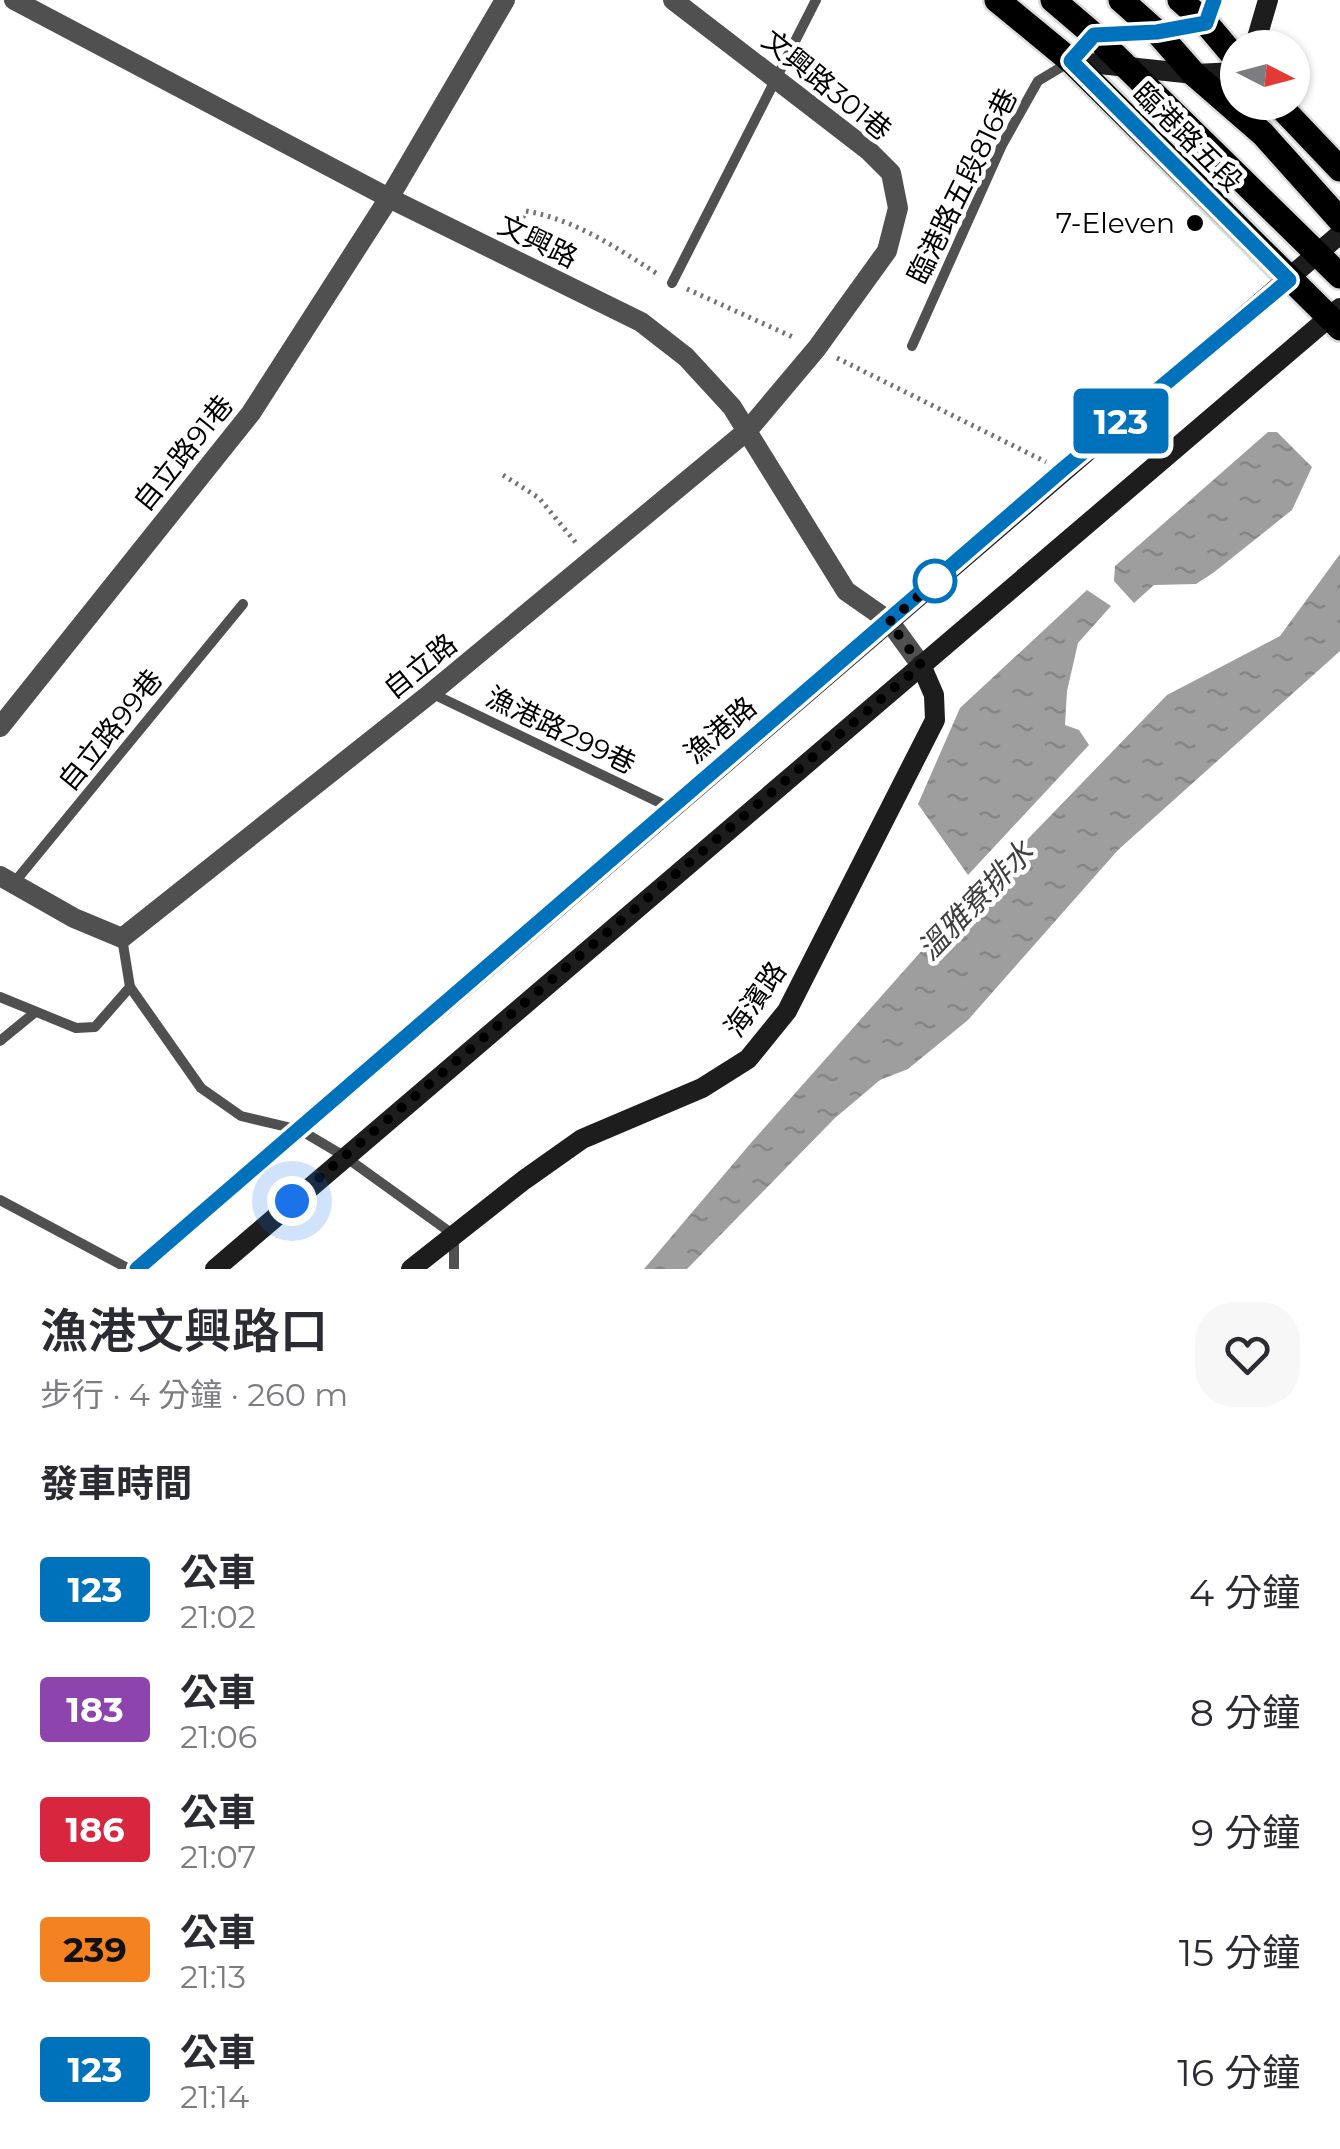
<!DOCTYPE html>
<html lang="zh-TW">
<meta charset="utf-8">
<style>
:root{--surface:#fff;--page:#f7f7f7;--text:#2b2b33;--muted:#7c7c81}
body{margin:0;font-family:Montserrat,"Noto Sans TC",sans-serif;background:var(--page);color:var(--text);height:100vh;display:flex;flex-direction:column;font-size:38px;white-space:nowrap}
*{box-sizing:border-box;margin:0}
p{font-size:32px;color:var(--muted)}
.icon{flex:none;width:55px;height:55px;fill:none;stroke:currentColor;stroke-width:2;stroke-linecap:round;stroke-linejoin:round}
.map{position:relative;height:1269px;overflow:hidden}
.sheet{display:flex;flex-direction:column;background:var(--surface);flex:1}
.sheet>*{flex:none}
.badge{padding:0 20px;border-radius:8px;font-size:35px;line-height:65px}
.needle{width:65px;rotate:96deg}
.fabs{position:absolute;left:1220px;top:30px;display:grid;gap:20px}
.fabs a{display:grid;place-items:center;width:90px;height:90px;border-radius:50%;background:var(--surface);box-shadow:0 2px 8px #0004;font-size:50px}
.you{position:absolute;width:50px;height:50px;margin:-25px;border:8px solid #fff;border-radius:50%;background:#1a73e8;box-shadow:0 0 0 15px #1a73e833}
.map>.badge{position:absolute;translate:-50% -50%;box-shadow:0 0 0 5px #fff}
h2{padding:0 40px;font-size:38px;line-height:90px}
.round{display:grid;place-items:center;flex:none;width:105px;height:105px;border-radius:40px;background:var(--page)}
.overview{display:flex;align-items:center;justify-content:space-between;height:170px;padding:0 40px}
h1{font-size:48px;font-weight:600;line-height:75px}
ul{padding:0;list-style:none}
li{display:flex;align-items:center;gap:30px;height:120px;padding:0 40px}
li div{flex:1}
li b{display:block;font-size:38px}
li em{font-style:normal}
li .badge{min-width:110px;font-weight:700;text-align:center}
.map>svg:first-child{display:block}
.water{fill:url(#water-ripples)}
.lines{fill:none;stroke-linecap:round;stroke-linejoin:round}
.primary-casing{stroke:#dbdbdb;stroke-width:30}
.path{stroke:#727272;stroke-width:5;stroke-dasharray:2.5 5;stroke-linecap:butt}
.lane{stroke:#505050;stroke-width:10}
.street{stroke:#505050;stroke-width:20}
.secondary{stroke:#1d1d1d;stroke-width:20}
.primary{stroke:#000;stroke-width:25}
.line-casing{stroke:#fff;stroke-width:22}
.line{stroke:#0072bc;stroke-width:15}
.walk{stroke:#000;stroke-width:10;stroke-dasharray:0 18}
.poi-dot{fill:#000;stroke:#fff;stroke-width:4}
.stop-dot{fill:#fff;stroke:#0072bc;stroke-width:5}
.labels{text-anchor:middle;stroke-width:9;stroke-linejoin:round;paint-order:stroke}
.street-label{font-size:28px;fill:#000;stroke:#fff}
.poi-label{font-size:28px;fill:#000;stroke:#fff;text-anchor:end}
.water-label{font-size:30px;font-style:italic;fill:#3f3f3f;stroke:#fff}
</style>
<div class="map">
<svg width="1340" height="1269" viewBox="0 0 1340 1269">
<defs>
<pattern id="water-ripples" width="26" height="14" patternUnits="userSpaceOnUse" patternTransform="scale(2.5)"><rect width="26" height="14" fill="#9e9e9e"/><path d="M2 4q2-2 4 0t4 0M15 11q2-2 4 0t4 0" fill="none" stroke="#868686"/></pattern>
</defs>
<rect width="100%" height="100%" fill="#fff"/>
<g class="water">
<path d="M1268 432H1277L1312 467 1292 510 1213 573 1196 584 1154 585 1134 603 1114 581 1115 566Z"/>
<path d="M1340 554V651L1118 850 968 1020 908 1069 880 1080 835 1118 687 1269H644L750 1144 941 929 1167 695 1280 636Z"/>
<path d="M1087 590 1111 606 1078 643 1067 691 1065 725 1079 730 1089 745 968 875 918 804 960 708Z"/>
</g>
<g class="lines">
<defs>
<g id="primary">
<path d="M997 0 1071 61 1340 328"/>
<path d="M1053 0 1094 35 1340 276"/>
<path d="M1121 0 1157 32 1194 74 1263 134 1340 220"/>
<path d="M1180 0 1206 23 1238 61"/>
<path d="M1276 102 1340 169"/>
</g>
</defs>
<use href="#primary" class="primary-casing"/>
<g class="path">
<path d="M513 238 526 211C576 220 617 248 659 275"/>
<path d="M687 289 795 338"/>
<path d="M837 358 1046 462"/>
<path d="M503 475 539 498 577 544"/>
</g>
<g class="lane">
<path d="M672 283 816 0"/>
<path d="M912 346 1002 145 1038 81 1068 63"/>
<path d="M431 693 671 808"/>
<path d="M13 884 243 604"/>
<path d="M122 938 130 987 201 1088 241 1116 300 1130 344 1156 454 1235V1269"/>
<path d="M0 997 76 1028 95 1027 130 987"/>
<path d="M0 1041 33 1014"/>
<path d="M0 1200 129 1269"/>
</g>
<g class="street">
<path d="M14 0 389 198 641 322 686 357 732 407 846 591 889 621 921 665"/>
<path d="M0 727 251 413 389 198 505 0"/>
<path d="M0 876 74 918 122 938 431 693 748 430 817 348 887 251 898 208 891 173 868 150 673 0"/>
</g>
<g class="secondary">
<path d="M1254 48 1268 0"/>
<path d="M1071 61 1094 35 1157 32 1206 23 1214 0"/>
<path d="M1071 61 1194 74 1238 72"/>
<path d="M137 1269 1340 234"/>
<path d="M215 1269 1340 308"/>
<path d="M411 1269 524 1180 582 1139 702 1088 748 1059 787 1011 935 720 934 695 921 665"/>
</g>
<use href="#primary" class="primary"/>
</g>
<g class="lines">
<defs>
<path id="line" d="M137 1269 1062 470 1289 280 1071 61 1094 35 1157 32 1206 23 1214 0"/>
</defs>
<use href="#line" class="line-casing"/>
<use href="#line" class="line"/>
<path class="walk" d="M292 1201 921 665 889 622 947 571 935 581"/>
</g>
<circle class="poi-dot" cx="1195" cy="223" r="10"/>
<circle class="stop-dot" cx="935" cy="581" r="20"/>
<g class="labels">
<g class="street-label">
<text transform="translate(827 85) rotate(39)" y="10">文興路301巷</text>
<text transform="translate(1188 137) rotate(45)" y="10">臨港路五段</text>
<text transform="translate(962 186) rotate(-64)" y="10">臨港路五段816巷</text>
<text transform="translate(538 241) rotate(26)" y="10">文興路</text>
<text transform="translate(183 453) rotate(-51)" y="10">自立路91巷</text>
<text transform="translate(420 666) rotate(-39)" y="10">自立路</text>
<text transform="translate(110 730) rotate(-51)" y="10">自立路99巷</text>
<text transform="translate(561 730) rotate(26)" y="10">漁港路299巷</text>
<text transform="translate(720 730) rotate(-41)" y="10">漁港路</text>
<text transform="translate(755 999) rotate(-55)" y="10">海濱路</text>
</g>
<g class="poi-label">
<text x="1175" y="233">7-Eleven</text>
</g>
<g class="water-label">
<text transform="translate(976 901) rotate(-46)" y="10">溫雅寮排水</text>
</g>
</g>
</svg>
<div class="fabs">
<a><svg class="needle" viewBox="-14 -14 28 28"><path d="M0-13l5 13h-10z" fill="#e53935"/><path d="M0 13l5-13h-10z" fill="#7c7c81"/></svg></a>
</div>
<div class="you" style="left:292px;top:1201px"></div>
<b class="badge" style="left:1121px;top:421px;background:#0072bc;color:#fff">123</b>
</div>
<section class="sheet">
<div class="overview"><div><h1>漁港文興路口</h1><p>步行 · 4 分鐘 · 260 m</p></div><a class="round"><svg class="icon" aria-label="heart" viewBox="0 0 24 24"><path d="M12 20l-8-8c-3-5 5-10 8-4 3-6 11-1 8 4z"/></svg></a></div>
<h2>發車時間</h2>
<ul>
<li><span class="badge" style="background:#0072bc;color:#fff">123</span><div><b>公車</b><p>21:02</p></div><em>4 分鐘</em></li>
<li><span class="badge" style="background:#8e44ad;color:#fff">183</span><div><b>公車</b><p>21:06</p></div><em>8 分鐘</em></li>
<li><span class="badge" style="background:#d7263d;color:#fff">186</span><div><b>公車</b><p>21:07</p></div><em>9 分鐘</em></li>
<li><span class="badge" style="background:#f58220;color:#111">239</span><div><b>公車</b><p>21:13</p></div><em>15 分鐘</em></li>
<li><span class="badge" style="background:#0072bc;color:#fff">123</span><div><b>公車</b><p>21:14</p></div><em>16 分鐘</em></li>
</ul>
</section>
